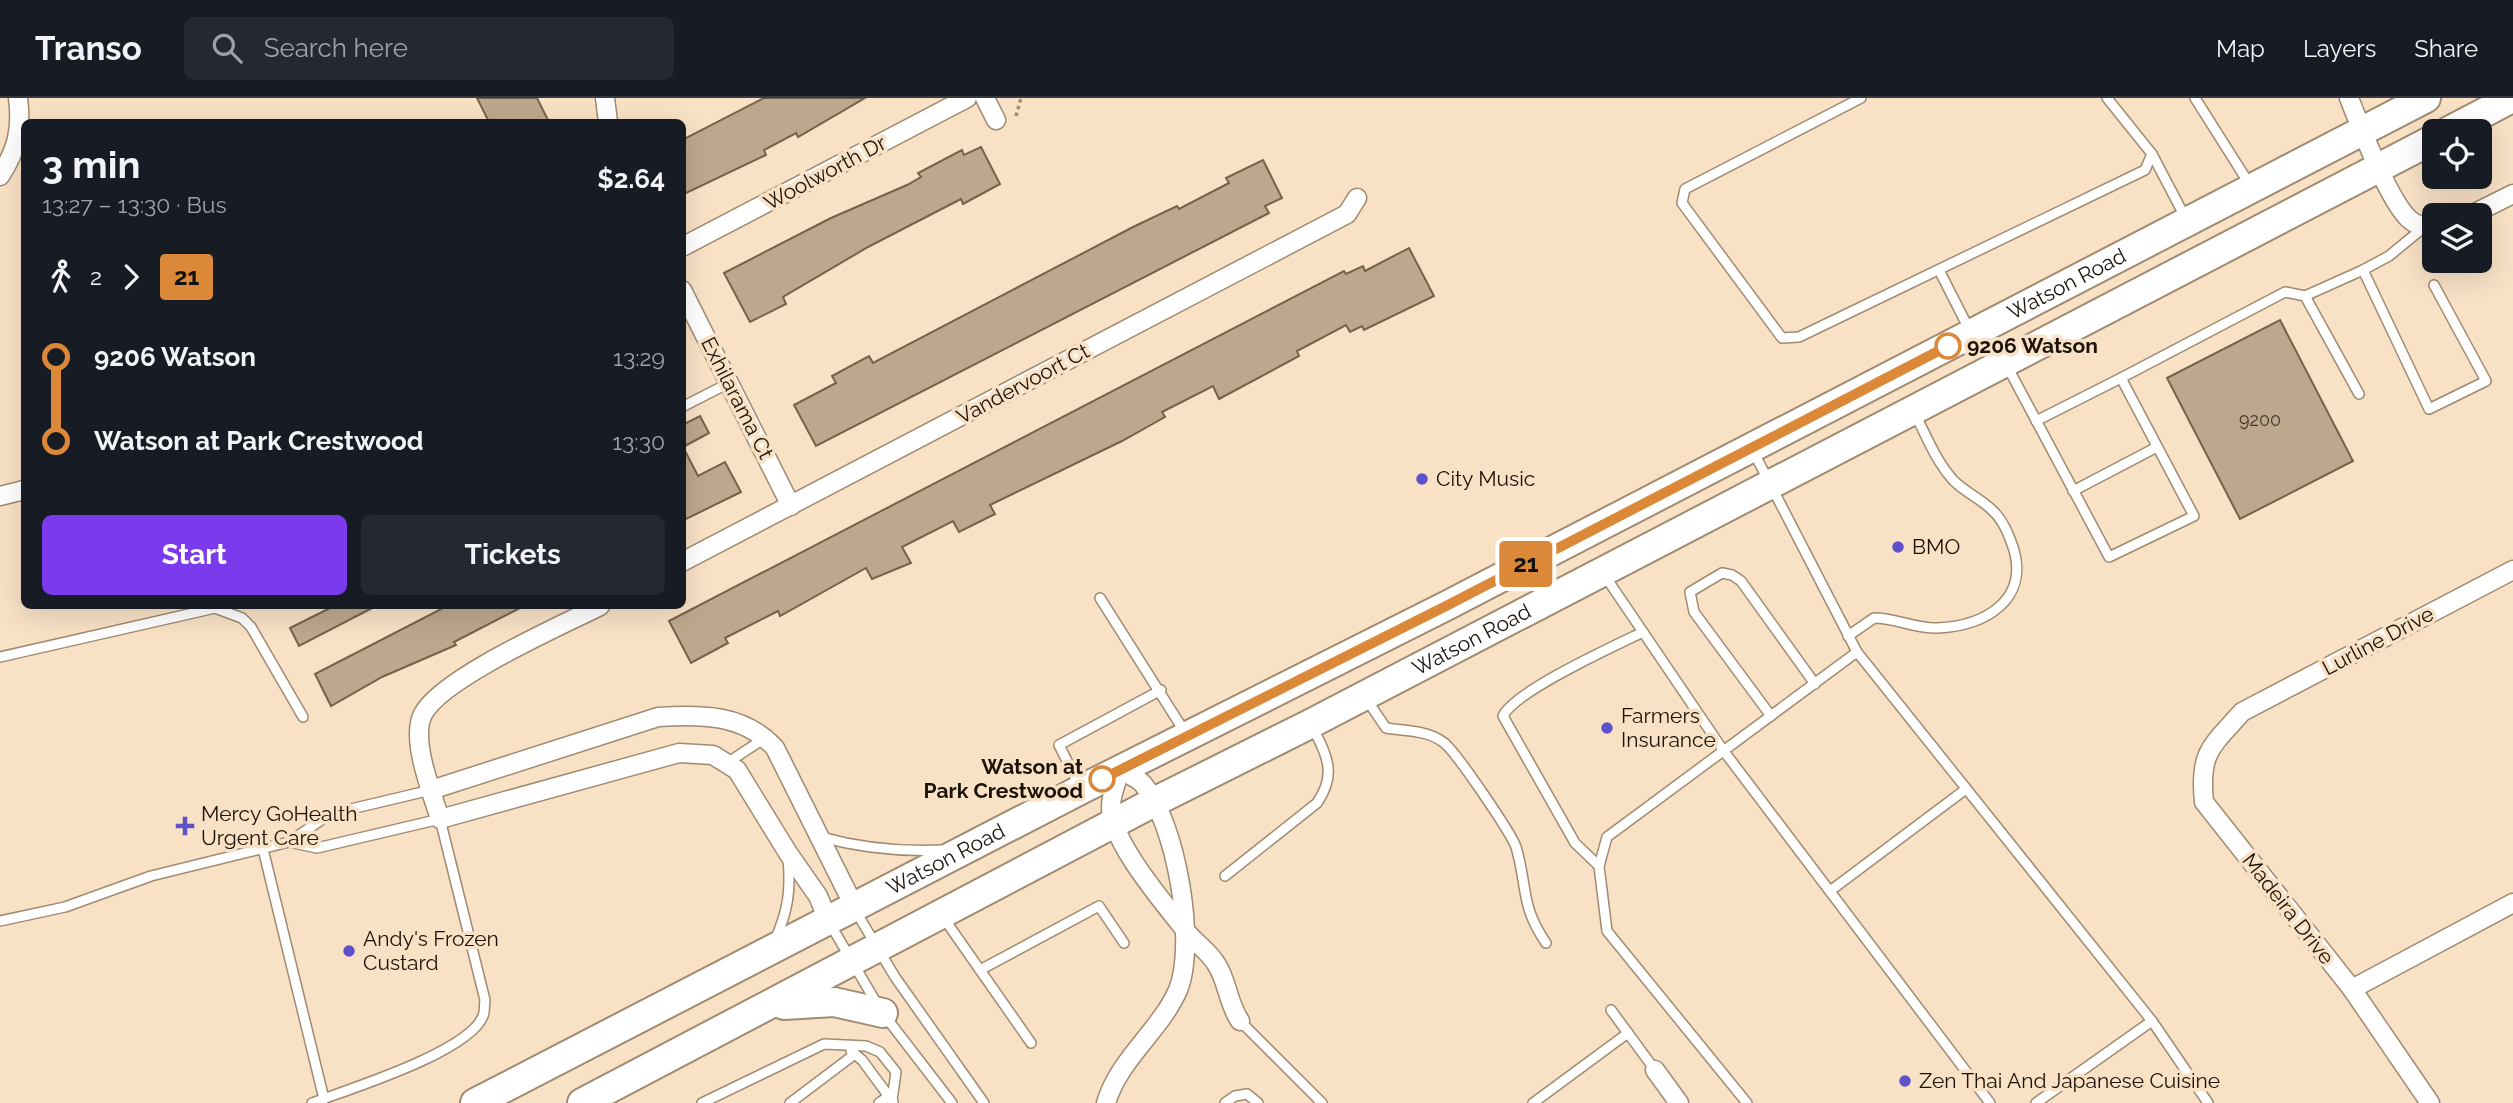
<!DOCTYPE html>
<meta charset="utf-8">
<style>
:root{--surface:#171b24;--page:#242831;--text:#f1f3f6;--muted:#9ea1a6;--line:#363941;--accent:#7c3aed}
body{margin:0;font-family:Raleway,sans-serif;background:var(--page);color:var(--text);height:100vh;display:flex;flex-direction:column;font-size:26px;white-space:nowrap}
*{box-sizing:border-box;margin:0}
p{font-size:23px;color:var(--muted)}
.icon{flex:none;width:38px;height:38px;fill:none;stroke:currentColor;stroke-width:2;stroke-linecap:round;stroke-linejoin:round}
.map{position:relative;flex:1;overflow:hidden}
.side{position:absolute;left:21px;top:21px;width:665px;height:490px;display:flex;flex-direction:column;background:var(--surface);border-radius:10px;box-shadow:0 7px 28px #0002}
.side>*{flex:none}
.badge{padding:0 14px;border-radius:5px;font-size:24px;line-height:46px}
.controls{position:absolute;left:2422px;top:21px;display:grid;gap:14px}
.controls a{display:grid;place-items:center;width:70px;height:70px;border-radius:10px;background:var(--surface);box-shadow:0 7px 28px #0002;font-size:35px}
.map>.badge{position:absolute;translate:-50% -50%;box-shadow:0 0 0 4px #fff}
.legs{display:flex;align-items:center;gap:10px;height:77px;padding:0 21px;font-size:23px}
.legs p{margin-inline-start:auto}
.overview{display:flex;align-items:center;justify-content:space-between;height:119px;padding:0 21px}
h1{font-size:38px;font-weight:700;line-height:52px}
.primary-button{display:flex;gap:14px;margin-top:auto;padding:14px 21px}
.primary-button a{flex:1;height:80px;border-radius:10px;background:var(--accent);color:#fff;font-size:28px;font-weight:700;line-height:80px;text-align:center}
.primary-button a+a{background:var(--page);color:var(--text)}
ul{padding:0 21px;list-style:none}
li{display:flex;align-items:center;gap:24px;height:84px;font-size:26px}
li i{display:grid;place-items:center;width:10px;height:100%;margin:0 9px;background:currentColor}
li i::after{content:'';width:18px;height:18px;margin:-9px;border:5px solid;border-radius:50%;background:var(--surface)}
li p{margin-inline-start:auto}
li:first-child i{background:linear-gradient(#0000 50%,currentColor 0)}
li:last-child i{background:linear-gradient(currentColor 50%,#0000 0)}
header{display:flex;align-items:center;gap:42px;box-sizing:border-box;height:98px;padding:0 35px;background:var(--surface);border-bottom:2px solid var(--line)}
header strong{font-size:33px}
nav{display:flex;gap:38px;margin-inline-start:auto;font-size:24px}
.search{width:490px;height:63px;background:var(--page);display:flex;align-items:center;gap:18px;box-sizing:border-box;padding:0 24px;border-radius:10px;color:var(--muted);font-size:26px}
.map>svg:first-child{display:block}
.building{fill:#bea88d;stroke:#766249;stroke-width:2}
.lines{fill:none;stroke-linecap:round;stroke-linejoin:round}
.lane-casing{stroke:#a08a70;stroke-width:12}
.street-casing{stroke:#a08a70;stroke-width:21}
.primary-casing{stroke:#a08a70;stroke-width:32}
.path{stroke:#9d8d78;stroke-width:3.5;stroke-dasharray:3.5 3.5;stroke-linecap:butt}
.lane{stroke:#fff;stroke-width:9}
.street{stroke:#fff;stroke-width:18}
.primary{stroke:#fff;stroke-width:28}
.line-1-casing{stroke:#fff;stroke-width:16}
.line-1{stroke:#db8839;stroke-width:10}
.stop-1-dot{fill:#fff;stroke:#db8839;stroke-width:3.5}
.poi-dot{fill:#5d52ca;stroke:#f8e1c5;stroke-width:2.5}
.labels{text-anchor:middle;stroke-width:7;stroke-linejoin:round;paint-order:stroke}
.number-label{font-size:18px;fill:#44382a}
.street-label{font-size:21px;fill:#1b1309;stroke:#f8e1c5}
.stop-label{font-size:21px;font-weight:bold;fill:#1b1309;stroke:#f8e1c5;text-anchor:start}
.poi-label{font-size:21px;fill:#1b1309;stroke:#f8e1c5;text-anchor:start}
</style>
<header>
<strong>Transo</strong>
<div class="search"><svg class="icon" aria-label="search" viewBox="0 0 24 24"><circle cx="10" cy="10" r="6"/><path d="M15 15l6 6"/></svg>Search here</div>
<nav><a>Map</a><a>Layers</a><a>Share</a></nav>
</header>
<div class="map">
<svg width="2513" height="1005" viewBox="0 0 2513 1005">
<rect width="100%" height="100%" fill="#f8e1c5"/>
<g class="building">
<path d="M477 0H537L549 24H489Z"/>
<path d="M764 0H865L798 39 796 35 764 52 766 57 682 97V42Z"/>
<path d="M981 49 1000 86 963 106 961 101 868 149 783 199 786 206 750 224 724 175 831 120 907 87 921 79 918 75 962 52 964 57Z"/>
<path d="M1263 62 1282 100 1265 108 1269 115 816 348 794 307 836 285 832 278 869 258 873 265 1133 129 1177 108 1179 111 1229 85 1226 80Z"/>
<path d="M1409 150 1434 198 1364 232 1362 228 1350 234 1346 227 1297 253 1299 258 1219 301 1213 288 1162 314 1165 319 1122 343 990 407 995 416 959 434 953 423 902 449 911 465 872 481 866 470 780 518 778 513 725 540 728 545 691 565 669 523 1344 173 1346 176 1363 168 1365 173Z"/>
<path d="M2280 222 2353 363 2240 421 2167 280Z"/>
<path d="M700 318 709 335 683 349 698 378 725 364 741 394 682 423V327Z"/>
<path d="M334 508H376L299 548 290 530Z"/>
<path d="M447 508H524L454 544 456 547 382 579 331 608 315 576Z"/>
</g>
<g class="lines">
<defs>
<g id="lane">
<path d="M1861 0 1685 91 1682 105 1782 240 1799 239 2145 72 2152 56 2107 0"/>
<path d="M2195 0 2250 87"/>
<path d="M2152 56 2185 119"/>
<path d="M1939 172 1970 233"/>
<path d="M2363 172 2389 158 2423 130"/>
<path d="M2305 198 2363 172 2429 311 2486 283 2434 187"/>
<path d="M2007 268 2109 459 2194 418 2121 280 2036 323"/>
<path d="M2121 280 2285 194 2305 198 2359 296"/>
<path d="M682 309 729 285"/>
<path d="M1752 351 1857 554 2152 923 2208 1005"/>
<path d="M2073 393 2157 349"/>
<path d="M1605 478 1723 652 1990 1005"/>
<path d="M1100 500 1186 636"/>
<path d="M1848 538 1874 520C1896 520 1916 531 1937 530 1985 528 2030 502 2013 449 2008 435 2003 422 1992 412 1981 401 1965 394 1954 383 1936 364 1926 337 1914 314"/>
<path d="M0 559 215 510 242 520 251 529 303 619"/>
<path d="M1367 602 1386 630C1405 633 1427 632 1443 644 1455 652 1511 735 1516 749 1528 790 1520 807 1546 845"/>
<path d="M1771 618 1694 514 1690 494 1722 475 1732 477 1741 483 1815 586"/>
<path d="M727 665 765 640"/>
<path d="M1080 689 1059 647 1161 592"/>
<path d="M821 739C861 750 901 754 943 752"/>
<path d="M289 744 317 750 440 721 485 902C484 907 485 914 483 918 469 954 349 991 312 1005"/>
<path d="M263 751 324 1001"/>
<path d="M1599 768 1575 745 1503 618C1515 593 1614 548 1643 534"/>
<path d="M1225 778 1317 705C1337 676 1327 658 1313 630"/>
<path d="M1830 793 1966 691"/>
<path d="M855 812 895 879 984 1005"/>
<path d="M943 819 1031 945"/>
<path d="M0 823 65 809 151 778 289 744 330 716 431 692"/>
<path d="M829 824 877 906"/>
<path d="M775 842C788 813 791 792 788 761"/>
<path d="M980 872 1099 808 1124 845"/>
<path d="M1611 912 1655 972"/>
<path d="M885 918 952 1005"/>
<path d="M1240 923 1322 1005"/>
<path d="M851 953 862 962 893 1004"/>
<path d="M702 1005 824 946 866 948 880 954 896 974 892 1002"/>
<path d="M790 1005 855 956"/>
<path d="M879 1005 889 998"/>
<path d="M1225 1005 1235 998 1247 996 1258 1005"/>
<path d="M1533 1005 1628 935"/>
<path d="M1747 1005 1607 833 1599 768 1607 739 1857 554"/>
<path d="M2036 1005 2152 923"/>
</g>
<g id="street">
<path d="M605 0 608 24"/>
<path d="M985 0 996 22"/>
<path d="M2349 0C2360 28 2389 103 2409 121 2417 128 2425 130 2434 130"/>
<path d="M0 78C17 52 22 31 18 0"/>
<path d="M2471 117 2513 96"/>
<path d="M682 149 967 0"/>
<path d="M682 192 791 408"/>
<path d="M0 398 24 392"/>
<path d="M682 464 1347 116 1357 100"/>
<path d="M600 508C560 528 442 580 423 616 410 641 432 695 440 721L679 655 713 657 737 672 788 755 818 798 829 824"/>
<path d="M431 692 658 619C700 616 744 616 775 650L855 810"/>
<path d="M2352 891 2513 805"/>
<path d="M1655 972 1679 1005"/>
<path d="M1106 1005C1119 961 1160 933 1178 892 1197 845 1176 724 1143 686 1138 680 1127 676 1120 672 1117 683 1111 697 1111 708 1110 743 1164 805 1185 832 1194 844 1207 852 1215 864 1228 882 1227 904 1240 923"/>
<path d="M2430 1005 2352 891 2204 704C2199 654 2211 649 2242 614L2513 472"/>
</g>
<g id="primary">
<path d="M2449 33 2512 0"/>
<path d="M784 907 834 904 883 915"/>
<path id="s1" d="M475 1005 1082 691 1448 507 2426 0"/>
<path id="s2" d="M582 1005 1154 704 1310 626 2434 41"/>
</g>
</defs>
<use href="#lane" class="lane-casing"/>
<use href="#street" class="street-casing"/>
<use href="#primary" class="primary-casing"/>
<path class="path" d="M1016 18 1021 0"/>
<use href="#lane" class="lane"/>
<use href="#street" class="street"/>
<use href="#primary" class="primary"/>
</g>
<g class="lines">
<defs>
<path id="line-1" d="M1102 681 1448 507 1948 248"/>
</defs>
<use href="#line-1" class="line-1-casing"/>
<use href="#line-1" class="line-1"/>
</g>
<g class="stop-1-dot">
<circle cx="1948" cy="248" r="12"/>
<circle cx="1102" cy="681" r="12"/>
</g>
<g class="poi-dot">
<circle cx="1422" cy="381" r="7"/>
<circle cx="1898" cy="449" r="7"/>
<circle cx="1607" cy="630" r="7"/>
<path d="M181.5 717.5h7v7h7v7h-7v7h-7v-7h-7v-7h7z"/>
<circle cx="349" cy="853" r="7"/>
<circle cx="1905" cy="983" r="7"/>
</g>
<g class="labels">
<g class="number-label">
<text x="2260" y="328">9200</text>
</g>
<g class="street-label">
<text transform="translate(825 75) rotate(-28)" y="7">Woolworth Dr</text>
<text dy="7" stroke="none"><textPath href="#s1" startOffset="1790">Watson Road</textPath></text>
<text transform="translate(1023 286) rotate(-28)" y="7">Vandervoort Ct</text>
<text transform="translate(737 300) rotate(63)" y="7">Exhilarama Ct</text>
<text dy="7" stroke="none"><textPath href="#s2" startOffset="1003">Watson Road</textPath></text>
<text transform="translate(2378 543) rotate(-28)" y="7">Lurline Drive</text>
<text dy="7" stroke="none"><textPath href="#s1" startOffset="530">Watson Road</textPath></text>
<text transform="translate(2288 811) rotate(52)" y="7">Madeira Drive</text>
</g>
<g class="stop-label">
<text x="1967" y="255">9206 Watson</text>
<text x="1083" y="676" text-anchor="end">Watson at<tspan x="1083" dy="24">Park Crestwood</tspan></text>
</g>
<g class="poi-label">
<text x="1436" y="388">City Music</text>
<text x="1912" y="456">BMO</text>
<text x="1621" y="625">Farmers<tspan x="1621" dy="24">Insurance</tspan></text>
<text x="201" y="723">Mercy GoHealth<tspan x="201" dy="24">Urgent Care</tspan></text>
<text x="363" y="848">Andy's Frozen<tspan x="363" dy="24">Custard</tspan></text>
<text x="1919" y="990">Zen Thai And Japanese Cuisine</text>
</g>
</g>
</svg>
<div class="controls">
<a><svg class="icon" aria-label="locate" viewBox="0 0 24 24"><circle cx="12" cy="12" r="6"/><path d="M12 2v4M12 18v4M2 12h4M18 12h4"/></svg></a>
<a><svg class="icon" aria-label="layers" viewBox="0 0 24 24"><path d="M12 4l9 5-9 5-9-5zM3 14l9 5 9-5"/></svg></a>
</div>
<b class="badge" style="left:1526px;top:466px;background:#db8839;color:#111">21</b>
<section class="side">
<div class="overview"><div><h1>3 min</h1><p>13:27 – 13:30 · Bus</p></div><b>$2.64</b></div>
<div class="legs"><svg class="icon" aria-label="walk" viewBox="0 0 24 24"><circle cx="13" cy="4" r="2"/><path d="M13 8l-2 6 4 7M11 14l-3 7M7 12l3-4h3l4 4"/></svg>2<svg class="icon" aria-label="forward" viewBox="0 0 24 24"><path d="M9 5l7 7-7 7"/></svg><b class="badge" style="background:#db8839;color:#111">21</b></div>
<ul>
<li><i style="color:#db8839"></i><b>9206 Watson</b><p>13:29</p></li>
<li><i style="color:#db8839"></i><b>Watson at Park Crestwood</b><p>13:30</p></li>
</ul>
<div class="primary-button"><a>Start</a><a>Tickets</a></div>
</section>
</div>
